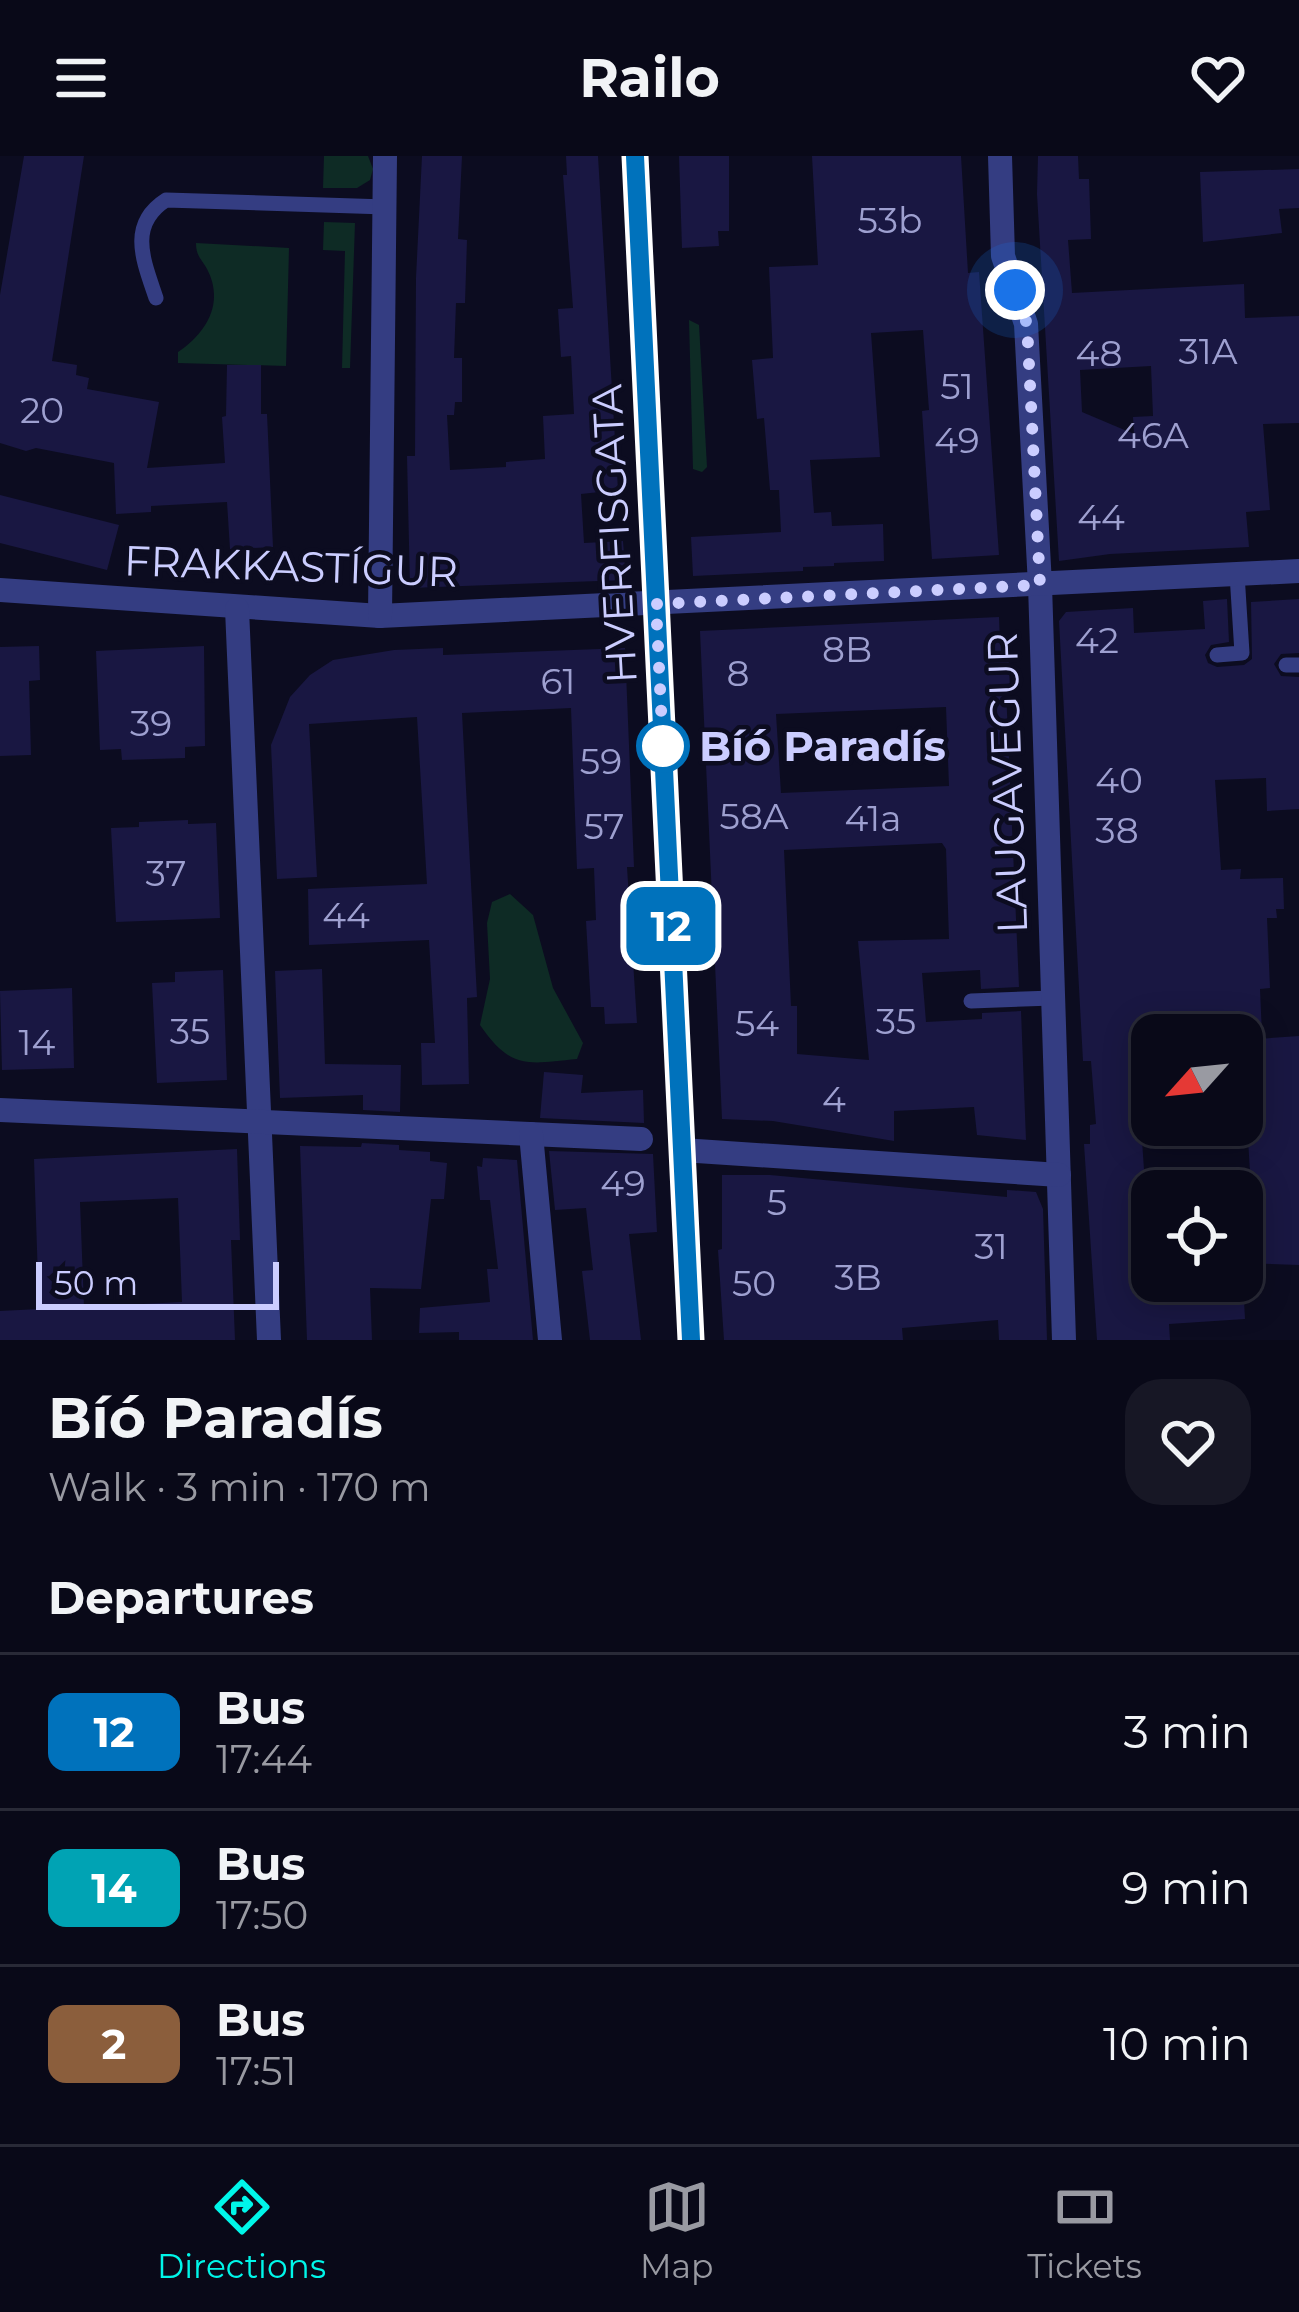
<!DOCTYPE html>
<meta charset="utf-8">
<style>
:root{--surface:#090918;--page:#171725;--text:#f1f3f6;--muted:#999aa2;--line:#292a37;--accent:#00f6e9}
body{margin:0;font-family:Montserrat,sans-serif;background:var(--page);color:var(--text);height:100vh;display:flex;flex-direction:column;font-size:45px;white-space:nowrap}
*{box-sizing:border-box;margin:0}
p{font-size:39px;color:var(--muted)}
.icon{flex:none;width:66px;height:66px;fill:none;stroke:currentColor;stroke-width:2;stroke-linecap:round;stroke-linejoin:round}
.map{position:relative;height:1184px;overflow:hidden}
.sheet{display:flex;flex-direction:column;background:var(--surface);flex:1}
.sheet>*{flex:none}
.badge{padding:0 24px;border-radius:18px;font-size:42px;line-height:78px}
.needle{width:78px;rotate:243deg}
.fabs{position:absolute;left:1131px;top:858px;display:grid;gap:24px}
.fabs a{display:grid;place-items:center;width:132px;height:132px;border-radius:24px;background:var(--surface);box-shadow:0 6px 30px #0003,0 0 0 3px var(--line);font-size:60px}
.scale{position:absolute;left:36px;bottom:30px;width:243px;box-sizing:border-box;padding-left:12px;border:6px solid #cbcdff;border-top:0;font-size:33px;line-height:42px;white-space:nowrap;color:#cbcdff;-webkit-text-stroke:9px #0c0c20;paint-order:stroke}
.you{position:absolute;width:60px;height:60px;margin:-30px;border:9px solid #fff;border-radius:50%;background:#1a73e8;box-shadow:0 0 0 18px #1a73e833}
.map>.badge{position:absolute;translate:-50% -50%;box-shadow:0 0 0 6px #fff}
h2{padding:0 48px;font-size:45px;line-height:108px}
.round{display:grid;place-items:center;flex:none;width:126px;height:126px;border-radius:36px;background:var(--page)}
.headline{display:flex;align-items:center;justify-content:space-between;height:204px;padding:0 48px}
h1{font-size:57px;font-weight:700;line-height:90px}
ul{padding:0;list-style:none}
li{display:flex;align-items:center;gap:36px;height:156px;padding:0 48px;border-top:3px solid var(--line)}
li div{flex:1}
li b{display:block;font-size:45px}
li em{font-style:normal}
li .badge{min-width:132px;font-weight:700;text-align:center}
header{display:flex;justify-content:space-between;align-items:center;height:156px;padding:0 48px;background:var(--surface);font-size:54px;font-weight:700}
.tabs{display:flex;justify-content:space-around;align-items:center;height:168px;border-top:3px solid var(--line);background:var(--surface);font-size:33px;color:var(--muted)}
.tabs a{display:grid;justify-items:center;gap:6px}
.tabs .current{color:var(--accent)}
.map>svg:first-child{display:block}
.green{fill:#0e2b25}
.building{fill:#191742;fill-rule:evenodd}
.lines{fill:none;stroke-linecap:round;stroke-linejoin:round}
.lane{stroke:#343d82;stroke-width:15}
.street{stroke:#343d82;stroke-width:24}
.secondary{stroke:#6276ff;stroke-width:24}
.line-casing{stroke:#fff;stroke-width:27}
.line{stroke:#0072bc;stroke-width:18}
.walk{stroke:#cbcdff;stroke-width:12;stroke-dasharray:0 21.6}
.stop-dot{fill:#fff;stroke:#0072bc;stroke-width:6}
.labels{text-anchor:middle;stroke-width:9;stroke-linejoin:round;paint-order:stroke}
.number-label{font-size:36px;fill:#9ea0d0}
.street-label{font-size:42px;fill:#cbcdff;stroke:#0c0c20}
.stop-label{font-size:42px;font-weight:bold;fill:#cbcdff;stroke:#0c0c20;text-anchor:start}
</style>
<header><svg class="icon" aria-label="menu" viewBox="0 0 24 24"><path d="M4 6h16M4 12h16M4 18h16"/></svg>Railo<svg class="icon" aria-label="heart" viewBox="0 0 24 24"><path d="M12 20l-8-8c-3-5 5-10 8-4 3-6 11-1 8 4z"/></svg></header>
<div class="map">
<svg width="1299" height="1184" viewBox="0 0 1299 1184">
<rect width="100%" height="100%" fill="#0c0c20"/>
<g class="green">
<path d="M324 0H368L373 13 370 24 357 32H323Z"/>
<path d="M324 66 355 67 350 212H342L345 95 323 94Z"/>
<path d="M196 87 289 92 286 210 178 207V196C206 177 225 147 207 113 201 102 196 100 196 87Z"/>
<path d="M689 164 699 169 707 311 702 316 693 313Z"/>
<path d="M510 738 533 759 553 832 583 887 577 903C527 908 511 914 480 869L490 823 487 767 492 746Z"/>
</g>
<g class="building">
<path d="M24 0H84L52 205 77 209 76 219 89 222 87 233 159 246 147 312 225 307 222 261 226 260 227 209H261V258H267L273 391 230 393 227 346 151 350V356L116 358 114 307 36 292 26 295 0 287V139Z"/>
<path d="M422 0H462L458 83 467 84 465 147H456L454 202H462V246H455L454 259H447L450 314 506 311V306L545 303 543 260 574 258 571 200 561 201 558 153 573 152 563 19H567L566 0H598L618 334 581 338 584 387 623 385 626 424 410 432 407 300H415L416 122Z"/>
<path d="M679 0H729V75H718L719 90 682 92Z"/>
<path d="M812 0H961L968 117 979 116 999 399 932 403 922 255 929 254 923 174 871 177 880 301 810 304 814 357 831 356 832 370 883 368 884 405 834 407V410L803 411V415L693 420 691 381 781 376 779 334H770L764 262 757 263 752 204 773 202 769 111 818 109Z"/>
<path d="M1038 0H1078L1079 23H1089L1091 83 1068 84 1072 137 1244 128 1245 162 1299 160V267L1263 268 1270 354 1246 356 1249 391 1110 398 1059 405 1037 38ZM1151 210 1153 260 1133 261 1134 278 1082 256 1080 214Z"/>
<path d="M1299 13V52L1279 53 1282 77 1203 86 1200 16Z"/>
<path d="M0 339 119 369 107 414 0 387Z"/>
<path d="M1227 443 1229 486 1211 489 1205 499 1208 507 1217 511 1244 509 1252 503 1251 446 1299 443V497L1281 498 1274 508 1281 520 1299 521V653L1267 655 1266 622 1215 624 1221 714 1241 713 1240 723 1283 722 1284 753H1276L1277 762H1267L1270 832 1260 833 1262 879H1152V984H1142L1148 1073H1152V1125H1243L1245 1163 1169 1168 1170 1184H1097L1084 988H1090V969L1096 968 1091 905H1083L1059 465 1066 456 1133 452 1134 477 1205 473 1203 445Z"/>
<path d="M999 461 1000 489H1008L1010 534H1006L1019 831 981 833 980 814 922 817 926 866 982 863V857L1021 855 1026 984 977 979 974 951 894 955V985L773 965 722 963 700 475ZM946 551 949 630 781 637 776 558ZM942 687 946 693 949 783 858 785 869 904 797 898V850H791L784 694Z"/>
<path d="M39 490 40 524 29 525 31 599 0 600V491Z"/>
<path d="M204 490 205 590 185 591V602L122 604 121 593 100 594 96 495Z"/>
<path d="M443 492V499L625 492 634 711H627L637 867 605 868 604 851H591L586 765 596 764 594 712 577 713 571 552 462 557 477 841 467 842 469 928 422 929 421 887H435L429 784 309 789 308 733 427 728 417 561 309 568 317 721 277 723 271 589 290 541 310 519 333 504 394 494Z"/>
<path d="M188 664V668L216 667 220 762 116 766 111 672 139 671V666Z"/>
<path d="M322 813 325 908 401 909 400 956 363 954V939L280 942 275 815Z"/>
<path d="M223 814 227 924 157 927 152 827 175 826V816Z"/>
<path d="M72 832 74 912 2 914 0 835Z"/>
<path d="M1299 880V1109L1242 1107V1016H1250L1242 884Z"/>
<path d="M544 916 583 919 581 937 643 934 644 967 540 962Z"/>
<path d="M362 987 399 989V994L430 996V1005L447 1007 444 1043H431L421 1133 370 1132 372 1184H307L300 990 361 991Z"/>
<path d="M237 993 240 1084H231L235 1184H0V1155L39 1153 34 1003ZM178 1042 182 1146 84 1151 80 1046Z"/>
<path d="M549 995 653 998 657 1076 629 1078 641 1184H590L582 1115 593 1114 586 1052 555 1054Z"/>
<path d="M483 1002 517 1004 533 1184H459V1176L419 1177 420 1152 490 1146 487 1113H498L490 1044H480L477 1010 482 1011Z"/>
<path d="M722 1019H770L1007 1041V1034L1036 1036 1043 1053 1047 1184H999L998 1164 902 1172 903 1184H724L718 1094 722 1093Z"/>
</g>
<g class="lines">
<g class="lane">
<path d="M156 142C144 106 127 69 166 44L386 51"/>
<path d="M1217 499 1242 497 1237 418"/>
<path d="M1286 509H1299"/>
<path d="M971 845 1053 842"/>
</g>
<g class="street">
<path d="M1000 0 1003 100 1026 168 1040 429 1064 1184"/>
<path d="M0 434 380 460 1299 415"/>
<path d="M237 453 269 1184"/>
<path d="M380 460 385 0"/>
<path d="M0 954 641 983"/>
<path d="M531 978 550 1184"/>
<path d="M682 994 1059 1019"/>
</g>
<path class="secondary" d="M635 0 691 1184"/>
</g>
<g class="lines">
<defs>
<path id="line" d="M635 0 691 1184"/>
</defs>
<use href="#line" class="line-casing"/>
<use href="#line" class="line"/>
<path class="walk" d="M663 590V594L656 448 1040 429 1027 168 1015 134"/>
</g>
<circle class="stop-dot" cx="663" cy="590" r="24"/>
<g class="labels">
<g class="number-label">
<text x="890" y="77">53b</text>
<text x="1208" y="208">31A</text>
<text x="1099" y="210">48</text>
<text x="957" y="243">51</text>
<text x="42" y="267">20</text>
<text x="1153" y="292">46A</text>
<text x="957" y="297">49</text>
<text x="1101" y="374">44</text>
<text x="1097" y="497">42</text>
<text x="847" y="506">8B</text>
<text x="738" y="530">8</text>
<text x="558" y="538">61</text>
<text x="151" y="580">39</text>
<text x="601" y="618">59</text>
<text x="1119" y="637">40</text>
<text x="754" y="673">58A</text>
<text x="873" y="675">41a</text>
<text x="604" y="683">57</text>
<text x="1117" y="687">38</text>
<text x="166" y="730">37</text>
<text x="346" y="772">44</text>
<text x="896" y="878">35</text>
<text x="757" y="880">54</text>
<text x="190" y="888">35</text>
<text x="37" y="899">14</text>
<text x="834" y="956">4</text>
<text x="623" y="1040">49</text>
<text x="777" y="1059">5</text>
<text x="991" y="1103">31</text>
<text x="858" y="1134">3B</text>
<text x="754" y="1140">50</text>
</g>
<g class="street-label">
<text transform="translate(614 378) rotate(-93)" y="15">HVERFISGATA</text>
<text transform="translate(291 410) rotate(2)" y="15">FRAKKASTÍGUR</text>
<text transform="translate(1007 627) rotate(-92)" y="15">LAUGAVEGUR</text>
</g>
<g class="stop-label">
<text x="699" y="605">Bíó Paradís</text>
</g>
</g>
</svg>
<div class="fabs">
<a><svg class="needle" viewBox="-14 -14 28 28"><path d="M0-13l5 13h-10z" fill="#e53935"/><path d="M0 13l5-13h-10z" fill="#999aa2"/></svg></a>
<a><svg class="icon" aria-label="locate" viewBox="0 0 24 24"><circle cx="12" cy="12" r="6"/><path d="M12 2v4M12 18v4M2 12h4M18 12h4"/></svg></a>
</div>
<div class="scale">50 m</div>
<div class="you" style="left:1015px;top:134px"></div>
<b class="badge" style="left:671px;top:770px;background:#0072bc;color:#fff">12</b>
</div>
<section class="sheet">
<div class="headline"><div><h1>Bíó Paradís</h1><p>Walk · 3 min · 170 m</p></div><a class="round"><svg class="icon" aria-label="heart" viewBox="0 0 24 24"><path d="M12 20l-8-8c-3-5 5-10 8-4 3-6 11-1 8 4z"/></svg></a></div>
<h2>Departures</h2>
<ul>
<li><span class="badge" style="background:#0072bc;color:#fff">12</span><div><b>Bus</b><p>17:44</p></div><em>3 min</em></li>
<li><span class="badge" style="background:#00a3b4;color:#fff">14</span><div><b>Bus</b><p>17:50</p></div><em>9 min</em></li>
<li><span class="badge" style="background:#8b5e3c;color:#fff">2</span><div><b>Bus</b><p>17:51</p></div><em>10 min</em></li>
</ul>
</section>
<nav class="tabs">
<a class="current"><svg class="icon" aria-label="directions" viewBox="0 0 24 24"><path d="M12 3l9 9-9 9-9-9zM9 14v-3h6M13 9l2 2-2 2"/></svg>Directions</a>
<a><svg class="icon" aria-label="map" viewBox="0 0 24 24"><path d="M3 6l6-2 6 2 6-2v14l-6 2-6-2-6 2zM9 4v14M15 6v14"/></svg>Map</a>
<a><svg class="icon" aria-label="tickets" viewBox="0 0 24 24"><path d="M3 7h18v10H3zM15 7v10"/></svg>Tickets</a>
</nav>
